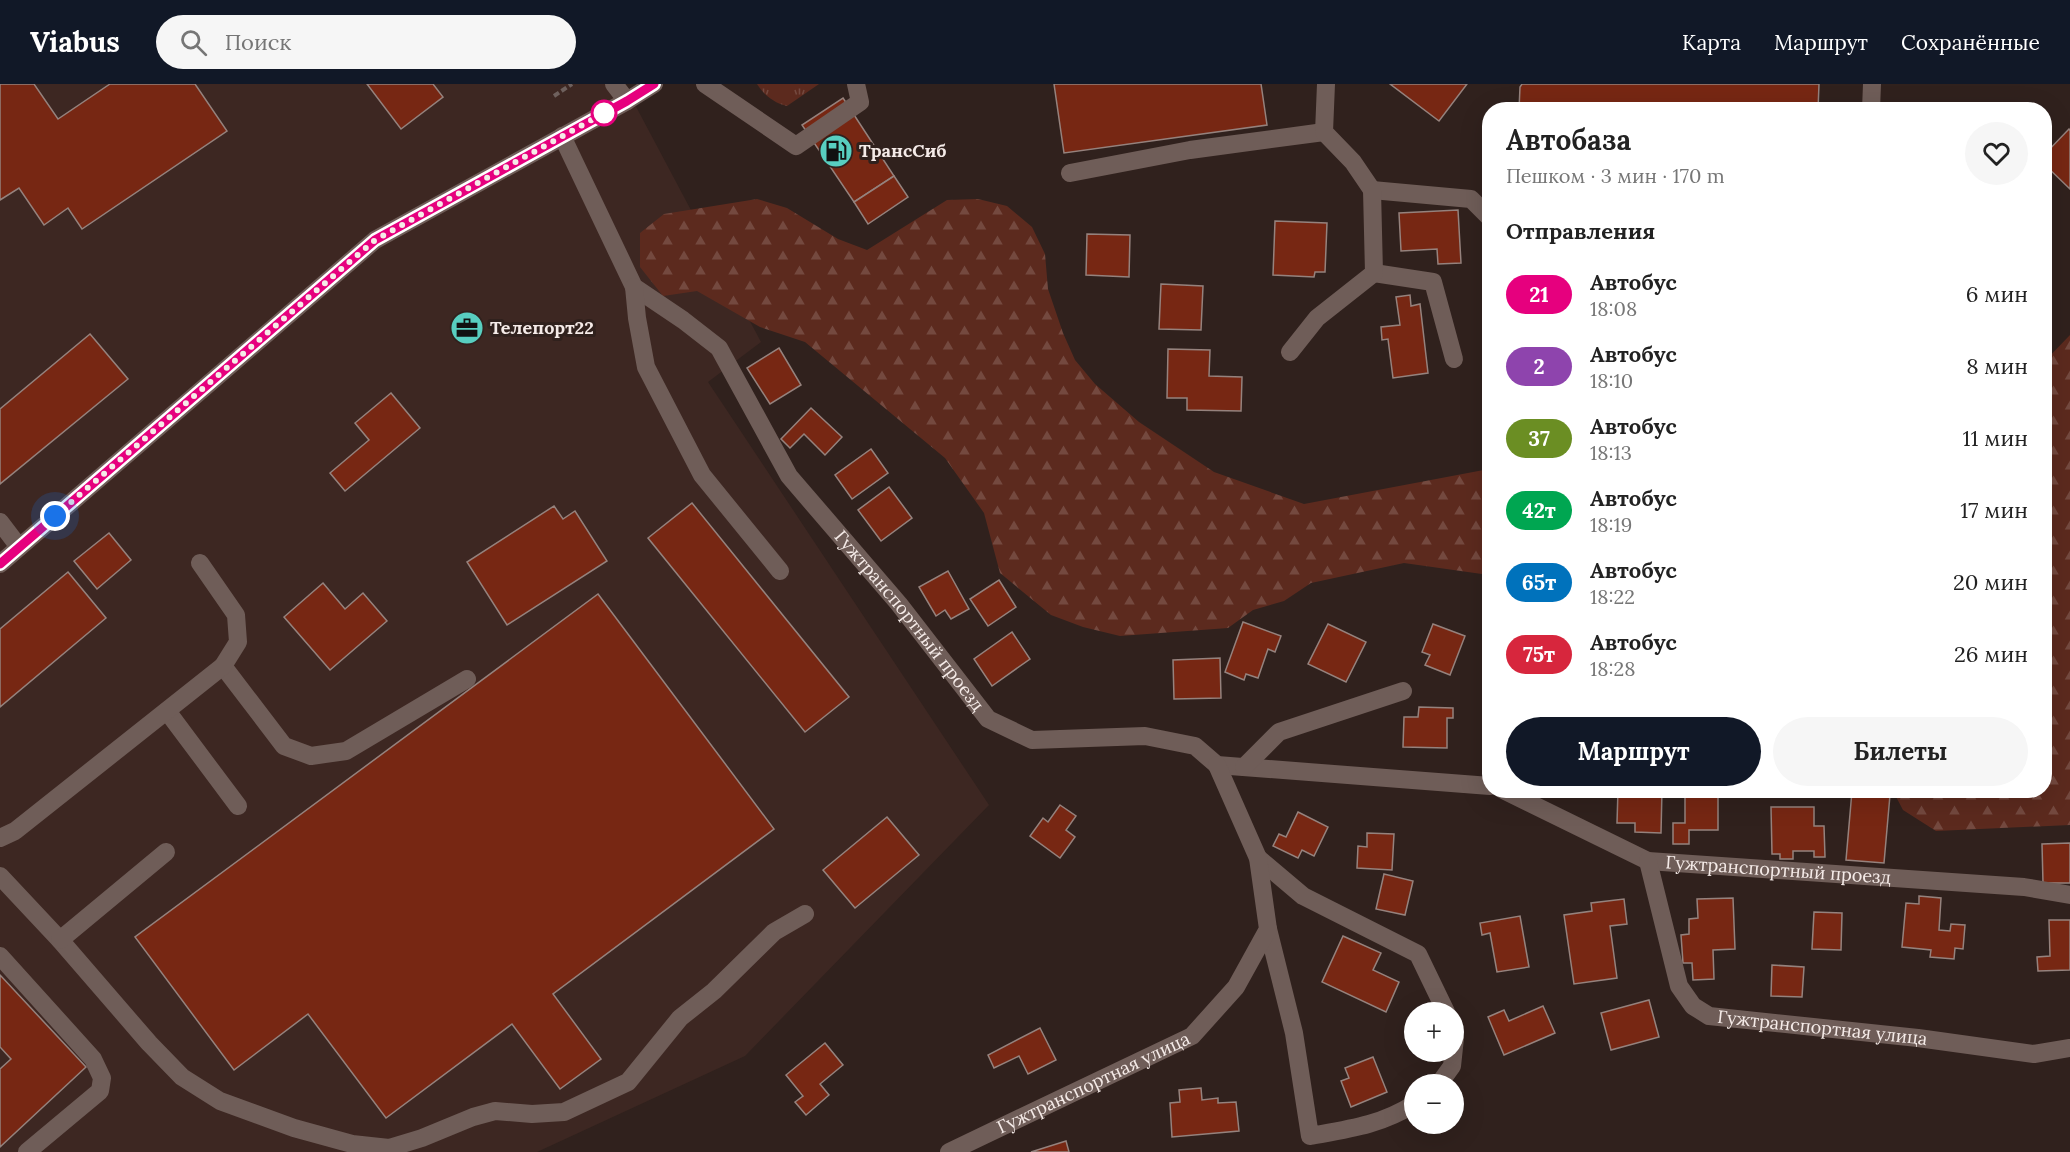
<!DOCTYPE html>
<html lang="ru">
<meta charset="utf-8">
<style>
:root{--surface:#fff;--page:#f6f6f6;--text:#222;--muted:#767676;--accent:#111827}
body{margin:0;font-family:Lora,serif;background:var(--page);color:var(--text);height:100vh;display:flex;flex-direction:column;font-size:22px;white-space:nowrap}
*{box-sizing:border-box;margin:0}
p{font-size:20px;color:var(--muted)}
.icon{flex:none;width:33px;height:33px;fill:none;stroke:currentColor;stroke-width:2;stroke-linecap:round;stroke-linejoin:round}
.map{position:relative;flex:1;overflow:hidden}
.details{position:absolute;left:1482px;top:18px;width:570px;height:696px;display:flex;flex-direction:column;background:var(--surface);border-radius:24px;box-shadow:0 6px 24px #0002}
.details>*{flex:none}
.badge{padding:0 12px;border-radius:20px;font-size:21px;line-height:39px}
.fabs{position:absolute;left:1404px;top:918px;display:grid;gap:12px}
.fabs a{display:grid;place-items:center;width:60px;height:60px;border-radius:50%;background:var(--surface);box-shadow:0 6px 24px #0002;font-size:30px}
.you{position:absolute;width:30px;height:30px;margin:-15px;border:4px solid #fff;border-radius:50%;background:#1a73e8;box-shadow:0 0 0 9px #1a73e833}
.map>.badge{position:absolute;translate:-50% -50%;box-shadow:0 0 0 3px #fff}
h2{padding:0 24px;font-size:22px;line-height:54px}
.round{display:grid;place-items:center;flex:none;width:63px;height:63px;border-radius:32px;background:var(--page)}
.head{display:flex;align-items:center;justify-content:space-between;height:102px;padding:0 24px}
h1{font-size:28px;font-weight:700;line-height:45px}
.primary-button{display:flex;gap:12px;margin-top:auto;padding:12px 24px}
.primary-button a{flex:1;height:69px;border-radius:36px;background:var(--accent);color:#fff;font-size:24px;font-weight:700;line-height:69px;text-align:center}
.primary-button a+a{background:var(--page);color:var(--text)}
ul{padding:0;list-style:none}
li{display:flex;align-items:center;gap:18px;height:72px;padding:0 24px}
li div{flex:1}
li b{display:block;font-size:22px}
li em{font-style:normal}
li .badge{min-width:66px;font-weight:700;text-align:center}
header{display:flex;align-items:center;gap:36px;box-sizing:border-box;height:84px;padding:0 30px;background:var(--accent);color:#fff}
header strong{font-size:28px}
nav{display:flex;gap:33px;margin-inline-start:auto;font-size:21px}
.search{width:420px;height:54px;background:var(--page);display:flex;align-items:center;gap:15px;box-sizing:border-box;padding:0 21px;border-radius:33px;color:var(--muted);font-size:22px}
.map>svg:first-child{display:block}
.built{fill:#3d2722}
.grass{fill:url(#grass-tufts)}
.forest{fill:url(#forest-firs)}
.building{fill:#772713;stroke:#95827d;stroke-width:1.5}
.lines{fill:none;stroke-linecap:round;stroke-linejoin:round}
.path{stroke:#6e605d;stroke-width:4;stroke-dasharray:6 3;stroke-linecap:butt}
.minor{stroke:#6f5d58;stroke-width:18}
.line-casing{stroke:#fff;stroke-width:14}
.line{stroke:#e6007e;stroke-width:9}
.walk{stroke:#f5ebe8;stroke-width:6;stroke-dasharray:0 10.8}
.stop-dot{fill:#fff;stroke:#e6007e;stroke-width:3}
.labels{text-anchor:middle;stroke-width:6;stroke-linejoin:round;paint-order:stroke}
.poi-label{font-size:18px;font-weight:bold;fill:#f5ebe8;stroke:#30211d;text-anchor:start}
.street-label{font-size:18px;fill:#f5ebe8;stroke:#30211d}
</style>
<header>
<strong>Viabus</strong>
<div class="search"><svg class="icon" aria-label="search" viewBox="0 0 24 24"><circle cx="10" cy="10" r="6"/><path d="M15 15l6 6"/></svg>Поиск</div>
<nav><a>Карта</a><a>Маршрут</a><a>Сохранённые</a></nav>
</header>
<div class="map">
<svg width="2070" height="1068" viewBox="0 0 2070 1068">
<defs>
<pattern id="grass-tufts" width="24" height="20" patternUnits="userSpaceOnUse" patternTransform="scale(1.5)"><rect width="24" height="20" fill="#5c2a1e"/><path d="M3 7l-1-3M5 7V3M7 7l1-3M15 17l-1-3M17 17v-4M19 17l1-3" fill="none" stroke="#74493f"/></pattern>
<pattern id="forest-firs" width="22" height="20" patternUnits="userSpaceOnUse" patternTransform="scale(1.5)"><rect width="22" height="20" fill="#5c2a1e"/><path d="M5 1l3.5 6h-7zM16 11l3.5 6h-7z" fill="#74493f"/></pattern>
</defs>
<rect width="100%" height="100%" fill="#30211d"/>
<path class="built" d="M0 0H624L761 258 708 298 989 721 745 972 537 1068H0Z"/>
<path class="grass" d="M757 0H819L787 22C774 19 764 11 757 0Z"/>
<g class="forest">
<path d="M757 115 787 124 838 155 867 166 947 116 978 115 1007 122 1032 143 1045 170 1048 205 1063 249 1075 276 1095 300 1139 338 1214 388 1304 420 1489 385V491L1404 479 1311 499 1284 517 1253 526 1228 544 1120 552 1083 543 1051 531 1000 489 984 429 945 374 805 258 760 243 697 207 663 212 640 183V149L664 130Z"/>
<path d="M2070 251V741L1936 747 1903 726 1893 707 2044 706 2045 277Z"/>
</g>
<g class="building">
<path d="M0 0H34L58 35 110 0H195L227 47 82 145 68 124 44 141 19 104 0 116Z"/>
<path d="M367 0H433L443 13 401 45Z"/>
<path d="M1054 0H1261L1267 41 1064 69Z"/>
<path d="M1390 0H1467L1439 37Z"/>
<path d="M1522 0H1819L1818 26H1519L1520 3Z"/>
<path d="M843 14 894 92 854 118 802 41Z"/>
<path d="M2069 45 2070 47V105L2044 80V71Z"/>
<path d="M894 92 908 113 868 140 854 118Z"/>
<path d="M1458 126 1461 179 1438 180 1437 165 1401 167 1399 129Z"/>
<path d="M1275 137 1327 139 1325 188H1315L1314 193 1273 191Z"/>
<path d="M1087 150 1130 151 1129 193 1086 191Z"/>
<path d="M1161 200 1203 202 1201 246 1159 245Z"/>
<path d="M1410 211 1411 222 1420 220 1428 289 1393 294 1388 255 1382 256 1381 243 1400 241 1396 213Z"/>
<path d="M90 250 128 295 0 400V325Z"/>
<path d="M779 264 801 301 770 320 747 284Z"/>
<path d="M1168 265 1210 266 1209 292 1242 293 1241 327 1187 326V314H1167Z"/>
<path d="M391 309 420 344 345 407 330 389 369 356 355 339Z"/>
<path d="M811 324 842 353 825 371 804 350 790 364 781 355Z"/>
<path d="M871 365 888 389 852 415 835 391Z"/>
<path d="M889 403 912 434 881 457 858 426Z"/>
<path d="M692 419 849 613 805 648 648 454Z"/>
<path d="M554 422 563 435 575 427 607 477 507 541 467 478Z"/>
<path d="M109 449 131 476 97 505 74 477Z"/>
<path d="M948 487 969 525 951 535 945 526 936 532 919 503Z"/>
<path d="M68 488 106 534 0 623V545Z"/>
<path d="M999 496 1016 523 988 542 970 515Z"/>
<path d="M323 499 345 525 363 509 387 537 330 586 284 533Z"/>
<path d="M598 510 774 745 553 910 601 975 560 1005 512 940 386 1034 308 930 234 986 135 853Z"/>
<path d="M1243 538 1281 552 1275 568 1268 565 1258 594 1246 590 1244 596 1225 588Z"/>
<path d="M1328 540 1366 558 1346 598 1308 580Z"/>
<path d="M1433 540 1465 552 1450 591 1425 581 1430 571 1422 568Z"/>
<path d="M1012 548 1030 575 992 602 974 575Z"/>
<path d="M1220 574 1221 614 1174 615 1173 576Z"/>
<path d="M1419 623 1453 624V634H1447V664L1403 663 1404 633H1418Z"/>
<path d="M1618 706H1662L1661 749 1635 748V739H1617Z"/>
<path d="M1852 707 1890 711 1884 779 1846 776Z"/>
<path d="M1685 710H1718V746H1689V760H1673V739H1685Z"/>
<path d="M1060 721 1076 732 1066 746 1075 753 1060 774 1030 752 1043 734 1048 738Z"/>
<path d="M1771 723H1814V742H1824L1825 773H1814V767H1793V775H1780V770H1772Z"/>
<path d="M1298 728 1328 743 1314 772 1302 766 1298 774 1273 762 1279 750 1286 753Z"/>
<path d="M887 733 919 771 855 824 823 786Z"/>
<path d="M1367 749 1394 750 1392 786 1357 784 1358 762 1367 763Z"/>
<path d="M2070 759V799H2043L2042 760Z"/>
<path d="M1384 790 1413 797 1405 831 1376 825Z"/>
<path d="M1919 812 1941 814 1939 846 1950 847 1951 840 1965 841 1963 865 1955 864 1954 875 1930 873 1931 866 1902 863 1906 819 1919 820Z"/>
<path d="M1733 814 1735 865 1713 866 1714 895 1693 896 1692 879H1683L1681 851 1689 850V835L1698 834 1697 815Z"/>
<path d="M1624 815 1627 840 1610 842 1617 894 1574 900 1564 831 1592 827 1591 819Z"/>
<path d="M1814 828 1842 829 1841 866 1812 865Z"/>
<path d="M1520 832 1529 883 1497 888 1490 849 1482 851 1480 839Z"/>
<path d="M2049 836H2070V886L2038 887 2037 873 2050 872Z"/>
<path d="M1343 852 1381 869 1373 886 1399 898 1386 928 1322 898Z"/>
<path d="M1772 881 1804 883 1802 913 1771 912Z"/>
<path d="M0 891 86 983 0 1063V985L11 975 0 963Z"/>
<path d="M1649 916 1659 953 1611 966 1601 929Z"/>
<path d="M1543 922 1555 949 1504 971 1488 933 1504 926 1509 937Z"/>
<path d="M1040 944 1056 976 1028 990 1019 972 994 984 988 971Z"/>
<path d="M825 959 843 981 820 1000 829 1011 806 1031 795 1018 803 1012 786 991Z"/>
<path d="M1373 973 1387 1008 1351 1023 1341 997 1349 994 1345 984Z"/>
<path d="M1201 1004 1202 1016 1218 1014V1019L1236 1018 1239 1047 1172 1053 1170 1019 1180 1018 1179 1006Z"/>
<path d="M1066 1057 1069 1068H1031Z"/>
</g>
<g class="lines">
<path class="path" d="M554 12 572 0"/>
<g class="minor">
<path d="M614 0 627 17"/>
<path d="M705 0 796 62 860 18 856 0"/>
<path d="M1871 26 1872 0"/>
<path id="s1" d="M562 52 634 203 683 236 719 264 789 392 899 520 988 635 1032 656 1145 652 1195 662 1217 681 1490 702"/>
<path d="M1070 89 1190 66 1324 48"/>
<path d="M1372 106 1471 115 1490 134"/>
<path d="M1374 189 1433 198 1454 275"/>
<path d="M634 203 637 234 646 283 702 391 780 487"/>
<path d="M1290 268 1317 234 1374 189 1372 106 1353 78 1324 48 1326 0"/>
<path d="M0 438 19 463"/>
<path d="M0 480 375 156 627 17 654 0"/>
<path d="M223 582 284 662 311 672 346 667 467 595"/>
<path d="M167 627 238 722"/>
<path d="M1244 683 1279 648 1403 607"/>
<path id="s2" d="M1503 706 1648 777 2024 803 2070 811"/>
<path d="M0 754 15 747 223 582 238 558 236 531 200 479"/>
<path d="M1258 774 1303 812 1418 870 1446 928"/>
<path id="s3" d="M1648 777 1679 902 1693 922 1709 932 1918 954 2034 970 2070 964"/>
<path d="M0 792 60 856 149 959 182 993 220 1017 294 1044 352 1060 389 1064 422 1054 473 1033 495 1027 532 1030 564 1028 628 998 680 934 714 907 774 848 805 830"/>
<path d="M1268 845 1294 949 1310 1052C1349 1045 1381 1041 1414 1020"/>
<path d="M60 856 166 768"/>
<path d="M0 872 93 975 102 994 100 1007 27 1068"/>
<path d="M1439 1000 1452 982 1455 954 1454 949"/>
<path id="s4" d="M949 1068 1192 952 1236 903 1268 845 1258 774 1217 681"/>
</g>
</g>
<g class="lines">
<defs>
<path id="line" d="M0 480 375 156 627 17 654 0"/>
</defs>
<use href="#line" class="line-casing"/>
<use href="#line" class="line"/>
<path class="walk" d="M55 432 375 156 604 29"/>
</g>
<defs>
<symbol id="fuel-disc" viewBox="-11 -11 22 22"><circle r="9.5" fill="#58cec0" stroke="#30211d"/><path d="M-5.5-6h7V0h2V4h1.3V-2.5L3-4.5l.8-.8L6-3V5H2.5V1h-1V6h-7ZM-4.2-4.7v3.2H.2V-4.7Z" fill="#111"/></symbol>
<symbol id="office-disc" viewBox="-11 -11 22 22"><circle r="9.5" fill="#58cec0" stroke="#30211d"/><path d="M-6-3h4V-5.5h4V-3h4V5H-6ZM-1-4.5V-3h2v-1.5ZM-6 0V1H6V0Z" fill="#111"/></symbol>
</defs>
<g fill-rule="evenodd">
<use href="#fuel-disc" x="817" y="48" width="38" height="38"/>
<use href="#office-disc" x="448" y="225" width="38" height="38"/>
</g>
<circle class="stop-dot" cx="604" cy="29" r="12"/>
<g class="labels">
<g class="poi-label">
<text x="859" y="73">ТрансСиб</text>
<text x="490" y="250">Телепорт22</text>
</g>
<g class="street-label">
<text dy="6" stroke="none"><textPath href="#s1" startOffset="606">Гужтранспортный проезд</textPath></text>
<text dy="6" stroke="none"><textPath href="#s2" startOffset="292">Гужтранспортный проезд</textPath></text>
<text dy="6" stroke="none"><textPath href="#s3" startOffset="286">Гужтранспортная улица</textPath></text>
<text dy="6" stroke="none"><textPath href="#s4" startOffset="160">Гужтранспортная улица</textPath></text>
</g>
</g>
</svg>
<div class="fabs">
<a>+</a>
<a>−</a>
</div>
<div class="you" style="left:55px;top:432px"></div>
<section class="details">
<div class="head"><div><h1>Автобаза</h1><p>Пешком · 3 мин · 170 m</p></div><a class="round"><svg class="icon" aria-label="heart" viewBox="0 0 24 24"><path d="M12 20l-8-8c-3-5 5-10 8-4 3-6 11-1 8 4z"/></svg></a></div>
<h2>Отправления</h2>
<ul>
<li><span class="badge" style="background:#e6007e;color:#fff">21</span><div><b>Автобус</b><p>18:08</p></div><em>6 мин</em></li>
<li><span class="badge" style="background:#8e44ad;color:#fff">2</span><div><b>Автобус</b><p>18:10</p></div><em>8 мин</em></li>
<li><span class="badge" style="background:#6b8e23;color:#fff">37</span><div><b>Автобус</b><p>18:13</p></div><em>11 мин</em></li>
<li><span class="badge" style="background:#00a651;color:#fff">42т</span><div><b>Автобус</b><p>18:19</p></div><em>17 мин</em></li>
<li><span class="badge" style="background:#0072bc;color:#fff">65т</span><div><b>Автобус</b><p>18:22</p></div><em>20 мин</em></li>
<li><span class="badge" style="background:#d7263d;color:#fff">75т</span><div><b>Автобус</b><p>18:28</p></div><em>26 мин</em></li>
</ul>
<div class="primary-button"><a>Маршрут</a><a>Билеты</a></div>
</section>
</div>
